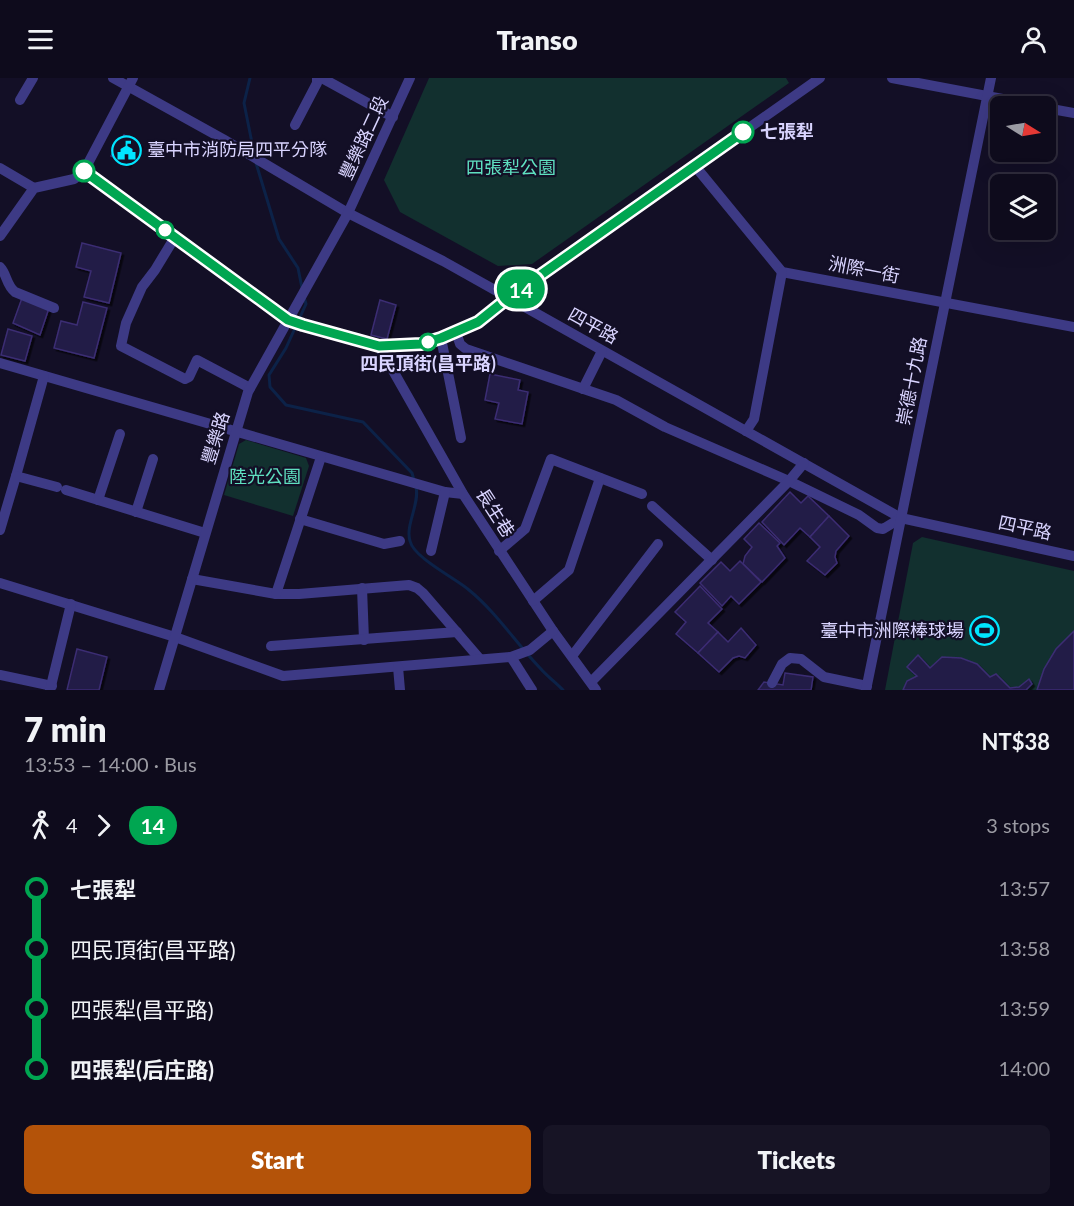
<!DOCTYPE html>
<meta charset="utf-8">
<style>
:root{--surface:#0e0b1c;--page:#171425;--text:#f1f3f6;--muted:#9b9ba3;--line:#2e2b3b;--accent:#b45309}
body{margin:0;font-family:Lato,"Noto Sans TC",sans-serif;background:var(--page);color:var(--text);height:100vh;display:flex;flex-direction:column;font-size:22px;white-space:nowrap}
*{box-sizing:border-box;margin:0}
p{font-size:20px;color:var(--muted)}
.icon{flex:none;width:33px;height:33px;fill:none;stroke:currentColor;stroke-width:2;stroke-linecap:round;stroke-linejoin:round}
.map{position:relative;height:612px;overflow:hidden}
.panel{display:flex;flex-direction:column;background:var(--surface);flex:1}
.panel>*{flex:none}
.badge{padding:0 12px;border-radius:20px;font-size:21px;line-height:39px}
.needle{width:39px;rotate:101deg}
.tools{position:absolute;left:990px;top:18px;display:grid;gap:12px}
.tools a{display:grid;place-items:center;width:66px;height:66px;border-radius:9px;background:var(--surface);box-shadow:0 6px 24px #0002,0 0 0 2px var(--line);font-size:30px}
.map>.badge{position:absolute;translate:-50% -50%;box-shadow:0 0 0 3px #fff}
.legs{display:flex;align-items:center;gap:9px;height:66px;padding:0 24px;font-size:20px}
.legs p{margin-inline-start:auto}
.head{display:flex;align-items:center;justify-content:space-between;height:102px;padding:0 24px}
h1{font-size:33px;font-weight:800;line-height:45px}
.button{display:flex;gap:12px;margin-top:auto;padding:12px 24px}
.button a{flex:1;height:69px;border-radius:9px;background:var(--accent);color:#fff;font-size:24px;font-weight:800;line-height:69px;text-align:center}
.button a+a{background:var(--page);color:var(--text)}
ul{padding:0 24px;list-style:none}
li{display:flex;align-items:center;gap:21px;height:60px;font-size:22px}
li i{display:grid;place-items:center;width:9px;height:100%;margin:0 8px;background:currentColor}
li i::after{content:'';width:15px;height:15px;margin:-8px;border:4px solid;border-radius:50%;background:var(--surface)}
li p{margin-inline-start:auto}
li:first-child i{background:linear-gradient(#0000 50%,currentColor 0)}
li:last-child i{background:linear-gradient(currentColor 50%,#0000 0)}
header{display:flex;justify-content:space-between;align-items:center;height:78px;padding:0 24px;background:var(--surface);font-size:27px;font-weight:800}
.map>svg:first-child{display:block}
.green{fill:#12302f}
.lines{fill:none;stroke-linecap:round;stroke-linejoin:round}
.stream{stroke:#0c2248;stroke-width:3}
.building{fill:#241b47;stroke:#3b2d73;stroke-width:1.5;filter:url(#shadow)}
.minor{stroke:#3d3a85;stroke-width:10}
.line-1-casing{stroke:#fff;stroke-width:14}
.line-1{stroke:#00a651;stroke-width:9}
.stop-1-dot{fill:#fff;stroke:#00a651;stroke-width:3}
.labels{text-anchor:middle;stroke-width:4.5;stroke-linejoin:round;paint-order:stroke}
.stop-label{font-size:18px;font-weight:bold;fill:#d9d4ff;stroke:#130f26;text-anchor:start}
.street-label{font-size:18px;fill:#d9d4ff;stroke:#130f26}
.poi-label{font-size:18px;fill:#d9d4ff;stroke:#130f26;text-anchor:start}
.park-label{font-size:18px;fill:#5fe0c0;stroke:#130f26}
</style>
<header><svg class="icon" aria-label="menu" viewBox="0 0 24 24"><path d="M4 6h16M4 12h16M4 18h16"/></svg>Transo<svg class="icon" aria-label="person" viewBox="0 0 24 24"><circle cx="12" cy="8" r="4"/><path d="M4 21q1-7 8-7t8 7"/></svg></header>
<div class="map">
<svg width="1074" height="612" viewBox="0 0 1074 612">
<defs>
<filter id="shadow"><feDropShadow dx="2.5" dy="2.5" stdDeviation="0" flood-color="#0009"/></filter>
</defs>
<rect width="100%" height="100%" fill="#130f26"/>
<g class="green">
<path d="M429 0H786L789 5 532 186 498 188 400 134 384 102Z"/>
<path d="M246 362 306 380 309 388 293 438 224 417 239 366Z"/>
<path d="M922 459 1074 493V612H885L913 465Z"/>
</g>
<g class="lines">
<g class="stream">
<path d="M250 0 244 25 254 75"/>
<path d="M256 85 279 161 298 190 302 210"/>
<path d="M304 219 306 226 286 270 269 297 270 309 286 327 363 344 412 395 414 402"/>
<path d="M416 409C420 426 405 447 410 463 414 480 455 500 469 512 496 534 516 565 540 590 547 598 556 605 563 612"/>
</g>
</g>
<g class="building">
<path d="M124 57 140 67 128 87 111 78Z"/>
<path d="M82 165 121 175 109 225 84 219 91 193 76 189Z"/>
<path d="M22 220 49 230 40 257 13 245Z"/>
<path d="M380 222 396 227 387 261 371 257Z"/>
<path d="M83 224 107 230 94 280 54 270 61 243 77 247Z"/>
<path d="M8 251 32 258 25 283 1 277Z"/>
<path d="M490 296 520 302 518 312 528 314 522 346 495 341 499 325 485 322Z"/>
<path d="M790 414 801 425 808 418 829 438 810 459 800 450 784 467 762 444Z"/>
<path d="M829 438 849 458 836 473 835 479 837 485 825 497 807 483 820 469 810 459Z"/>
<path d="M759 445 780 465 777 468 785 480 762 504 743 486 745 478 752 469 744 461Z"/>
<path d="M740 483 761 504 739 526 731 518 722 528 700 505 721 484 730 493Z"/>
<path d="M700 508 722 531 708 545 718 554 698 575 676 556 686 544 675 534Z"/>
<path d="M741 550 756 567 745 580 739 578 733 580 719 594 698 575 718 554 728 564Z"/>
<path d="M1074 553V612H1037L1044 591 1056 571Z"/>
<path d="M77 571 107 579 99 612H67Z"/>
<path d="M918 577 930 590 942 579 961 580 977 586 990 599 996 596 1010 610 1019 609 1029 601 1032 606 1026 612H903L907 603 917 598 907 589Z"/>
<path d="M785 595 813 599 811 612H758L764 604 783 607Z"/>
</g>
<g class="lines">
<g class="minor">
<path d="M113 0 223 61 348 135 443 183 901 440 1074 478"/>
<path d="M322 0 393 39"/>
<path d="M892 0 1040 28"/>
<path d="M20 22 33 0"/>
<path d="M1046 30 1074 35"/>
<path d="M295 47 317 5V0"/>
<path d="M695 88 782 194 1074 249"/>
<path d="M0 90 34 110"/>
<path d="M84 93 288 242 379 268 421 266 441 260 479 244 625 137 820 0"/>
<path d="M0 158 34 110 74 101 84 93 133 0"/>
<path d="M175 159 155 192 142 209 126 245 121 268 185 301 189 299 197 282 250 310"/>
<path d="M0 189C7 196 6 207 15 214L54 230"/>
<path d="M456 254 460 266 466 271 616 322 665 349 789 403 859 437 877 450 883 451 901 440"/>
<path d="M441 260 461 360"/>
<path d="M379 268 463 416 553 553 596 612"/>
<path d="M0 285 445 414 463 416"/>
<path d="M44 298 16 398 57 409"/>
<path d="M583 311 602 273"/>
<path d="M746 353 754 341 782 194"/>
<path d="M66 412 205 455"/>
<path d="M98 422 120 356"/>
<path d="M652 428 712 482"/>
<path d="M136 434 153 381"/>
<path d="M300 441 384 466 400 463"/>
<path d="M0 452 16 398"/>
<path d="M431 473 445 414"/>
<path d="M499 473 525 451 551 381 642 416"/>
<path d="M192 501 276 516H299L409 507 417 510 423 515 479 580"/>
<path d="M0 505 175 559 283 598 511 579 530 572 553 553"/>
<path d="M362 510 364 562"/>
<path d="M276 516 321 379"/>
<path d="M533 523 569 492 600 400"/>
<path d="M271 568 457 554"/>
<path d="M572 578 658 466"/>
<path d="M511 579 532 612"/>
<path d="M398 589 400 612"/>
<path d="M0 597 52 608"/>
<path d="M591 604 789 403 804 385"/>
<path d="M772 605 782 586 790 580 801 581 824 599 867 608"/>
<path d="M50 612 71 526"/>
<path d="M159 612 248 314 348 135 410 0"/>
<path d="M866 612 991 0"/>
</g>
</g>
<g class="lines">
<defs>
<path id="line-1" d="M84 93 288 242 303 247 379 268 421 266 441 260 478 244 508 220 743 54"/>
</defs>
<use href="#line-1" class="line-1-casing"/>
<use href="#line-1" class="line-1"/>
</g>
<defs>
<symbol id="civic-ring" viewBox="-11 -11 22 22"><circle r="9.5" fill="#130f26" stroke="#00e5ff" stroke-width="1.5"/><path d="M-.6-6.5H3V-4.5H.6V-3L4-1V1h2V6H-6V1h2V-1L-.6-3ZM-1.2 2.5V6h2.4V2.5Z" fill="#00e5ff"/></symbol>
<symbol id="stadium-ring" viewBox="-11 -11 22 22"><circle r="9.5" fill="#130f26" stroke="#00e5ff" stroke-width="1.5"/><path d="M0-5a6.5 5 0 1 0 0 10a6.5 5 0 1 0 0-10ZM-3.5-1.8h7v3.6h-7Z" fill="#00e5ff"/></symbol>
</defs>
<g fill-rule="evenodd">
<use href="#civic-ring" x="110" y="56" width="33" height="33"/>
<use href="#stadium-ring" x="968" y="536" width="33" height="33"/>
</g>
<g class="stop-1-dot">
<circle cx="743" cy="54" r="10"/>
<circle cx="84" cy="93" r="10"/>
<circle cx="165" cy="152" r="8"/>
<circle cx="428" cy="264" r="8"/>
</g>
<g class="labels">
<g class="stop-label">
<text x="760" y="60">七張犁</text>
<text x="428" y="292" text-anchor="middle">四民頂街(昌平路)</text>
</g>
<g class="street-label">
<text transform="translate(364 60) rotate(-65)" y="6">豐樂路二段</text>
<text transform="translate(864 192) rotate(11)" y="6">洲際一街</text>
<text transform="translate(593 248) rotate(29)" y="6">四平路</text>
<text transform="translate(912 303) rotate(-79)" y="6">崇德十九路</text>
<text transform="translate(216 360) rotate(-73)" y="6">豐樂路</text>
<text transform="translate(495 435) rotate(57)" y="6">長生巷</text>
<text transform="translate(1025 450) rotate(12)" y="6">四平路</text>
</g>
<g class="poi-label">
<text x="147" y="78">臺中市消防局四平分隊</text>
<text x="964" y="559" text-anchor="end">臺中市洲際棒球場</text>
</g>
<g class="park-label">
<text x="511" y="96">四張犁公園</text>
<text x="265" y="405">陸光公園</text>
</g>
</g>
</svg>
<div class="tools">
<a><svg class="needle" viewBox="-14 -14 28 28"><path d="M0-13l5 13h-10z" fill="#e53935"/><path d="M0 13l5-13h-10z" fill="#9b9ba3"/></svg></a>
<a><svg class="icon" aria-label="layers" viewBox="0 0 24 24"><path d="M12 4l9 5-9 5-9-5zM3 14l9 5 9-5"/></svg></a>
</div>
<b class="badge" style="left:521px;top:211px;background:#00a651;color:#fff">14</b>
</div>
<section class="panel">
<div class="head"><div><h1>7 min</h1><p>13:53 – 14:00 · Bus</p></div><b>NT$38</b></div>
<div class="legs"><svg class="icon" aria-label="walk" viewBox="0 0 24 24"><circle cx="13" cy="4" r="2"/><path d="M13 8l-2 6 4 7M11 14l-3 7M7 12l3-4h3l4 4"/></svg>4<svg class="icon" aria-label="forward" viewBox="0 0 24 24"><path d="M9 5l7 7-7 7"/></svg><b class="badge" style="background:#00a651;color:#fff">14</b><p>3 stops</p></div>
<ul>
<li><i style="color:#00a651"></i><b>七張犁</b><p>13:57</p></li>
<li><i style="color:#00a651"></i><span>四民頂街(昌平路)</span><p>13:58</p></li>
<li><i style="color:#00a651"></i><span>四張犁(昌平路)</span><p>13:59</p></li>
<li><i style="color:#00a651"></i><b>四張犁(后庄路)</b><p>14:00</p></li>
</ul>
<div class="button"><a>Start</a><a>Tickets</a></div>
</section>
